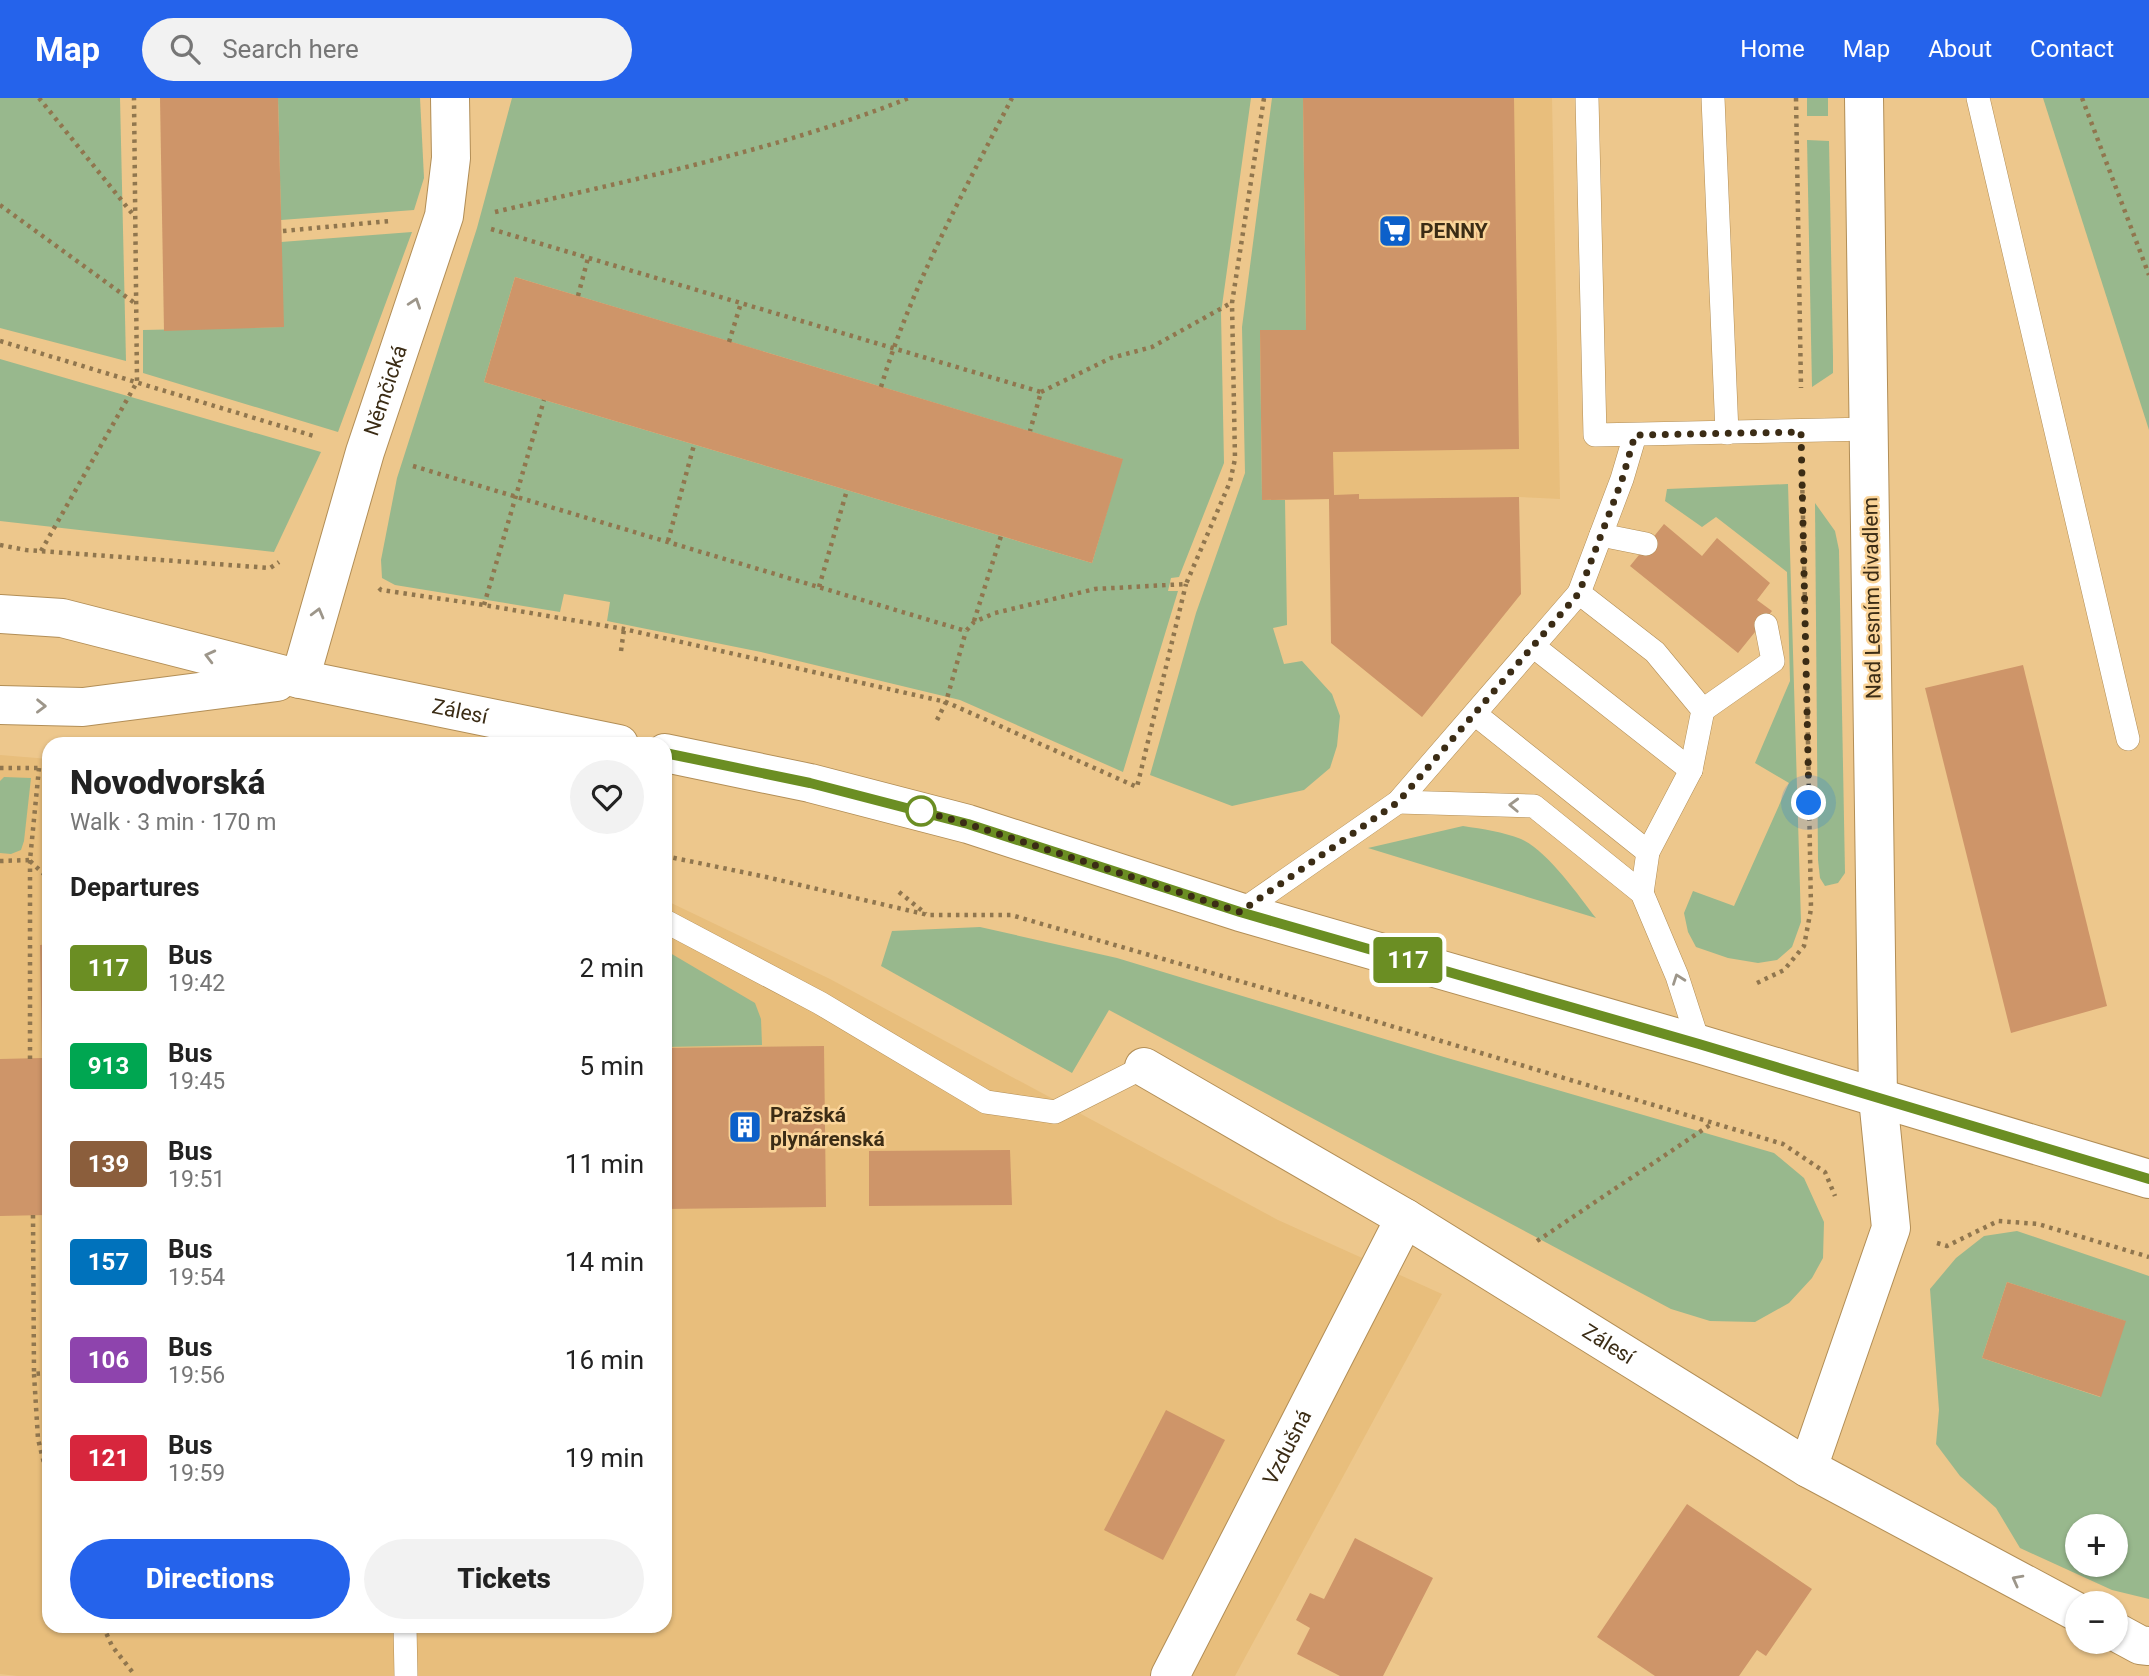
<!DOCTYPE html>
<meta charset="utf-8">
<style>
:root{--surface:#fff;--page:#f2f2f2;--text:#222;--muted:#767676;--accent:#2563eb}
body{margin:0;font-family:Roboto,sans-serif;background:var(--page);color:var(--text);height:100vh;display:flex;flex-direction:column;font-size:26px;white-space:nowrap}
*{box-sizing:border-box;margin:0}
p{font-size:23px;color:var(--muted)}
.icon{flex:none;width:38px;height:38px;fill:none;stroke:currentColor;stroke-width:2;stroke-linecap:round;stroke-linejoin:round}
.map{position:relative;flex:1;overflow:hidden}
.drawer{position:absolute;left:42px;top:639px;width:630px;height:896px;display:flex;flex-direction:column;background:var(--surface);border-radius:21px;box-shadow:0 2px 5px #0004}
.drawer>*{flex:none}
.badge{padding:0 14px;border-radius:5px;font-size:24px;line-height:46px}
.controls{position:absolute;left:2065px;top:1416px;display:grid;gap:14px}
.controls a{display:grid;place-items:center;width:63px;height:63px;border-radius:50%;background:var(--surface);box-shadow:0 2px 5px #0004;font-size:35px}
.you{position:absolute;width:35px;height:35px;margin:-18px;border:5px solid #fff;border-radius:50%;background:#1a73e8;box-shadow:0 0 0 10px #1a73e833}
.map>.badge{position:absolute;translate:-50% -50%;box-shadow:0 0 0 4px #fff}
h2{padding:0 28px;font-size:26px;line-height:63px}
.round{display:grid;place-items:center;flex:none;width:74px;height:74px;border-radius:37px;background:var(--page)}
.head{display:flex;align-items:center;justify-content:space-between;height:119px;padding:0 28px}
h1{font-size:33px;font-weight:800;line-height:52px}
.button{display:flex;gap:14px;margin-top:auto;padding:14px 28px}
.button a{flex:1;height:80px;border-radius:42px;background:var(--accent);color:#fff;font-size:28px;font-weight:800;line-height:80px;text-align:center}
.button a+a{background:var(--page);color:var(--text)}
ul{padding:0;list-style:none}
li{display:flex;align-items:center;gap:21px;height:98px;padding:0 28px}
li div{flex:1}
li b{display:block;font-size:26px}
li em{font-style:normal}
li .badge{min-width:77px;font-weight:700;text-align:center}
header{display:flex;align-items:center;gap:42px;box-sizing:border-box;height:98px;padding:0 35px;background:var(--accent);color:#fff}
header strong{font-size:33px}
nav{display:flex;gap:38px;margin-inline-start:auto;font-size:24px}
.search{width:490px;height:63px;background:var(--page);display:flex;align-items:center;gap:18px;box-sizing:border-box;padding:0 24px;border-radius:38px;color:var(--muted);font-size:26px}
.map>svg:first-child{display:block}
.built{fill:#e8be7c}
.green{fill:#98b88d;fill-rule:evenodd}
.building{fill:#ce9569}
.lines{fill:none;stroke-linecap:round;stroke-linejoin:round}
.lane-casing{stroke:#b28e56;stroke-width:24}
.street-casing{stroke:#b28e56;stroke-width:40}
.secondary-casing{stroke:#b28e56;stroke-width:40}
.path{stroke:#90764e;stroke-width:4.5;stroke-dasharray:3.5 5;stroke-linecap:butt}
.lane{stroke:#fff;stroke-width:23}
.street{stroke:#fff;stroke-width:38}
.secondary{stroke:#fff;stroke-width:38}
.oneway{stroke:#9d968a}
.line-casing{stroke:#fff;stroke-width:16}
.line{stroke:#6b8e23;stroke-width:10}
.walk{stroke:#3b2c15;stroke-width:7;stroke-dasharray:0 12.6}
.stop-dot{fill:#fff;stroke:#6b8e23;stroke-width:3.5}
.labels{text-anchor:middle;stroke-width:5;stroke-linejoin:round;paint-order:stroke}
.poi-label{font-size:21px;font-weight:bold;fill:#3b2c15;stroke:#fad499;text-anchor:start}
.street-label{font-size:21px;fill:#3b2c15;stroke:#fad499}
</style>
<header>
<strong>Map</strong>
<div class="search"><svg class="icon" aria-label="search" viewBox="0 0 24 24"><circle cx="10" cy="10" r="6"/><path d="M15 15l6 6"/></svg>Search here</div>
<nav><a>Home</a><a>Map</a><a>About</a><a>Contact</a></nav>
</header>
<div class="map">
<svg width="2149" height="1578" viewBox="0 0 2149 1578">
<rect width="100%" height="100%" fill="#edc78c"/>
<g class="built">
<path d="M1303 0H1552L1560 401 1519 399 1262 402 1260 232 1306 231Z"/>
<path d="M0 657 49 661V1528H665V802L830 881 1278 1122 1442 1196 1235 1578H18L0 1576Z"/>
</g>
<g class="green">
<path d="M0 0H120L126 263 0 230Z"/>
<path d="M278 0H420L424 80 414 112 281 122Z"/>
<path d="M512 0H1251L1221 215 1224 365 1179 479 1171 480 1168 493H1178L1123 674 960 602 761 554 607 523 610 504 564 496 560 514 395 487 382 480 381 462 397 380 477 130ZM515 179 1122 361 1092 465 484 284Z"/>
<path d="M1272 0H1303L1306 232H1260L1262 402H1285L1287 527 1273 530 1284 566 1302 563 1332 596 1340 618 1337 648 1330 670 1304 692 1232 708 1150 677 1196 515 1245 375 1242 229Z"/>
<rect x="1807" y="0" width="21" height="18"/>
<path d="M2043 0H2149V332Z"/>
<path d="M1807 42 1829 43 1833 259V275L1812 289Z"/>
<path d="M412 134 338 334 143 275V232L283 229 281 144Z"/>
<path d="M0 261 321 354 274 454 0 423Z"/>
<path d="M1788 386 1801 824 1792 849 1777 862 1758 865 1728 860 1696 849 1688 834 1684 815 1693 793 1734 808 1789 685 1755 665 1790 583 1787 474 1716 419 1702 429 1665 403 1667 391Z"/>
<path d="M1815 405 1835 433 1839 452 1845 775 1838 785 1825 788 1820 780 1818 762Z"/>
<path d="M4 679 31 680 24 743 21 752 11 756 0 755V683Z"/>
<path d="M1463 728C1483 731 1503 734 1521 741 1547 752 1579 798 1596 820L1368 750Z"/>
<path d="M980 829 1117 860 1444 959 1774 1055 1804 1080 1824 1124 1823 1160 1812 1180 1789 1205 1755 1224 1710 1223 1671 1211 1109 912 1072 975 881 868 892 833Z"/>
<path d="M665 852 755 905 761 921 762 947 665 949Z"/>
<path d="M2017 1133 2149 1178V1501L2112 1492 2020 1450 1996 1410 1960 1378 1936 1346 1939 1312 1930 1191 1956 1160 1984 1138ZM2007 1184 2125 1223 2100 1299 1982 1260ZM2077 1428H2116V1466H2077Z"/>
</g>
<g class="building">
<path d="M160 0H278L284 229 164 233Z"/>
<path d="M1303 0H1514L1519 351 1333 354 1334 397 1359 396V401L1519 399 1521 496 1422 619 1331 545 1329 401 1262 402 1260 232H1306Z"/>
<path d="M515 179 1123 361 1092 465 484 284Z"/>
<path d="M1664 426 1702 458 1717 440 1770 485 1757 502 1772 513 1738 555 1630 468Z"/>
<path d="M2023 567 2107 908 2011 935 1925 590Z"/>
<path d="M49 846V1185H47L46 1117 0 1118V961L42 960 40 847Z"/>
<path d="M824 948 826 1109 665 1111V950Z"/>
<path d="M1010 1052 1012 1107 869 1108V1053Z"/>
<path d="M2007 1184 2126 1223 2101 1299 1982 1260Z"/>
<path d="M1166 1312 1225 1342 1163 1462 1104 1432Z"/>
<path d="M1687 1406 1812 1491 1766 1558 1757 1552 1739 1578H1655L1597 1539Z"/>
<path d="M1355 1440 1433 1480 1383 1578H1340L1297 1556 1310 1530 1296 1522 1310 1495 1324 1501Z"/>
</g>
<g class="lines">
<defs>
<g id="lane">
<path d="M1587 0 1595 337 1869 331"/>
<path d="M1713 0 1727 335"/>
<path d="M1978 0 2128 641"/>
<path d="M1635 337 1622 381 1579 495 1655 554 1703 612 1691 672 1648 754 1642 795"/>
<path d="M1601 437 1646 446"/>
<path d="M1533 548 1691 672"/>
<path d="M1703 612 1773 563 1766 527"/>
<path d="M1475 616 1648 754"/>
<path d="M1398 704 1534 708 1642 795 1677 878 1699 946"/>
<path d="M1240 814 1398 704 1579 495"/>
<path d="M665 823 820 905 986 1004 1055 1014 1144 969"/>
<path d="M405 1528 406 1578"/>
</g>
<g id="street">
<path id="s1" d="M300 581 365 354 444 118 451 60 450 0"/>
<path id="s2" d="M1144 969 1405 1120 1808 1370 2077 1514"/>
<path d="M1808 1370 1891 1130 1878 1000 1864 0"/>
<path d="M2116 1534 2140 1547 2149 1548"/>
<path id="s3" d="M1170 1578 1405 1120"/>
</g>
<g id="secondary">
<path id="s4" d="M0 516 62 520 300 581 619 646"/>
<path d="M0 607 83 609 277 584"/>
<path d="M665 655 810 685 968 726 1240 814 1699 946 2149 1081"/>
</g>
</defs>
<use href="#lane" class="lane-casing"/>
<use href="#street" class="street-casing"/>
<use href="#secondary" class="secondary-casing"/>
<g class="path">
<path d="M39 0 135 119"/>
<path d="M1796 0 1801 290"/>
<path d="M2082 0 2149 177"/>
<path d="M0 107 136 206"/>
<path d="M495 114C634 81 775 53 909 0"/>
<path d="M491 131 1041 294 1030 333"/>
<path d="M283 133 390 123"/>
<path d="M578 198 588 160"/>
<path d="M0 243 317 339"/>
<path d="M729 244 741 205"/>
<path d="M881 289C911 189 964 93 1012 0"/>
<path d="M1041 294 1111 260 1152 249 1231 205"/>
<path d="M413 368 966 533 974 524 995 515 1095 491 1186 486 1230 384 1235 361 1232 205 1264 0"/>
<path d="M1802 375 1805 507"/>
<path d="M668 443 694 347"/>
<path d="M0 447 26 452 270 470 279 464"/>
<path d="M41 453 137 284 134 0"/>
<path d="M819 489 847 392"/>
<path d="M379 490 381 492 484 507 624 531 946 604 1137 689 1186 486"/>
<path d="M484 507 544 302"/>
<path d="M974 523 1001 438"/>
<path d="M621 553 624 531"/>
<path d="M937 622 946 604 966 533"/>
<path d="M0 670H49"/>
<path d="M665 758 766 779 928 817H1011L1305 902 1783 1046 1825 1074 1835 1098"/>
<path d="M30 762V961"/>
<path d="M0 763 30 762 39 670"/>
<path d="M30 763 49 781"/>
<path d="M899 794 926 816"/>
<path d="M1757 885 1784 872 1804 848 1811 811 1807 589"/>
<path d="M33 1117 34 1276 49 1275"/>
<path d="M1537 1143 1713 1025"/>
<path d="M1937 1145 1947 1148 1998 1123 2038 1126 2149 1159"/>
<path d="M34 1276 38 1341 49 1385"/>
<path d="M103 1528 112 1548 134 1576"/>
</g>
<use href="#lane" class="lane"/>
<use href="#street" class="street"/>
<use href="#secondary" class="secondary"/>
</g>
<defs><path id="oneway-chevron" d="M-2-3.5L2.5 0L-2 3.5" fill="none" stroke-width="1.6" stroke-linecap="round" stroke-linejoin="round" transform="scale(1.75)"/></defs>
<g class="oneway">
<use href="#oneway-chevron" transform="translate(415 205) rotate(-71)"/>
<use href="#oneway-chevron" transform="translate(318 515) rotate(-75)"/>
<use href="#oneway-chevron" transform="translate(210 558) rotate(-166)"/>
<use href="#oneway-chevron" transform="translate(41 608) rotate(1)"/>
<use href="#oneway-chevron" transform="translate(1514 707) rotate(-178)"/>
<use href="#oneway-chevron" transform="translate(1678 881) rotate(-110)"/>
<use href="#oneway-chevron" transform="translate(2017 1482) rotate(-152)"/>
</g>
<g class="lines">
<defs>
<path id="line" d="M665 655 810 685 968 726 1240 814 1699 946 2149 1081"/>
</defs>
<use href="#line" class="line-casing"/>
<use href="#line" class="line"/>
<path class="walk" d="M921 713 918 712 968 726 1240 814 1398 704 1579 495 1622 382 1635 337 1801 334 1809 705"/>
</g>
<defs>
<symbol id="supermarket-square" viewBox="-11 -11 22 22"><rect x="-9" y="-9" width="18" height="18" rx="4" fill="#0c60ca" stroke="#fad499"/><path d="M-6-5.5h2.5l.6 2H6L4.5 2H-2.5L-4.4-4H-6ZM-1.5 3.2a1.3 1.3 0 1 0 .1 0ZM3 3.2a1.3 1.3 0 1 0 .1 0Z" fill="#fff"/></symbol>
<symbol id="building-square" viewBox="-11 -11 22 22"><rect x="-9" y="-9" width="18" height="18" rx="4" fill="#0c60ca" stroke="#fad499"/><path d="M-4-6H4V6H1V3H-1V6H-4ZM-2.5-4.3h1.7v1.8h-1.7ZM.8-4.3h1.7v1.8H.8ZM-2.5-1h1.7V.8h-1.7ZM.8-1h1.7V.8H.8Z" fill="#fff"/></symbol>
</defs>
<g fill-rule="evenodd">
<use href="#supermarket-square" x="1376" y="114" width="38" height="38"/>
<use href="#building-square" x="726" y="1010" width="38" height="38"/>
</g>
<circle class="stop-dot" cx="921" cy="713" r="14"/>
<g class="labels">
<g class="poi-label">
<text x="1420" y="140">PENNY</text>
<text x="770" y="1024">Pražská<tspan x="770" dy="24">plynárenská</tspan></text>
</g>
<g class="street-label">
<text dy="7" stroke="none"><textPath href="#s1" startOffset="301">Němčická</textPath></text>
<text transform="translate(1872 500) rotate(-91)" y="7">Nad Lesním divadlem</text>
<text dy="7" stroke="none"><textPath href="#s4" startOffset="471">Zálesí</textPath></text>
<text dy="7" stroke="none"><textPath href="#s2" startOffset="541">Zálesí</textPath></text>
<text dy="7" stroke="none"><textPath href="#s3" startOffset="257">Vzdušná</textPath></text>
</g>
</g>
</svg>
<div class="controls">
<a>+</a>
<a>−</a>
</div>
<div class="you" style="left:1809px;top:705px"></div>
<b class="badge" style="left:1408px;top:862px;background:#6b8e23;color:#fff">117</b>
<section class="drawer">
<div class="head"><div><h1>Novodvorská</h1><p>Walk · 3 min · 170 m</p></div><a class="round"><svg class="icon" aria-label="heart" viewBox="0 0 24 24"><path d="M12 20l-8-8c-3-5 5-10 8-4 3-6 11-1 8 4z"/></svg></a></div>
<h2>Departures</h2>
<ul>
<li><span class="badge" style="background:#6b8e23;color:#fff">117</span><div><b>Bus</b><p>19:42</p></div><em>2 min</em></li>
<li><span class="badge" style="background:#00a651;color:#fff">913</span><div><b>Bus</b><p>19:45</p></div><em>5 min</em></li>
<li><span class="badge" style="background:#8b5e3c;color:#fff">139</span><div><b>Bus</b><p>19:51</p></div><em>11 min</em></li>
<li><span class="badge" style="background:#0072bc;color:#fff">157</span><div><b>Bus</b><p>19:54</p></div><em>14 min</em></li>
<li><span class="badge" style="background:#8e44ad;color:#fff">106</span><div><b>Bus</b><p>19:56</p></div><em>16 min</em></li>
<li><span class="badge" style="background:#d7263d;color:#fff">121</span><div><b>Bus</b><p>19:59</p></div><em>19 min</em></li>
</ul>
<div class="button"><a>Directions</a><a>Tickets</a></div>
</section>
</div>
